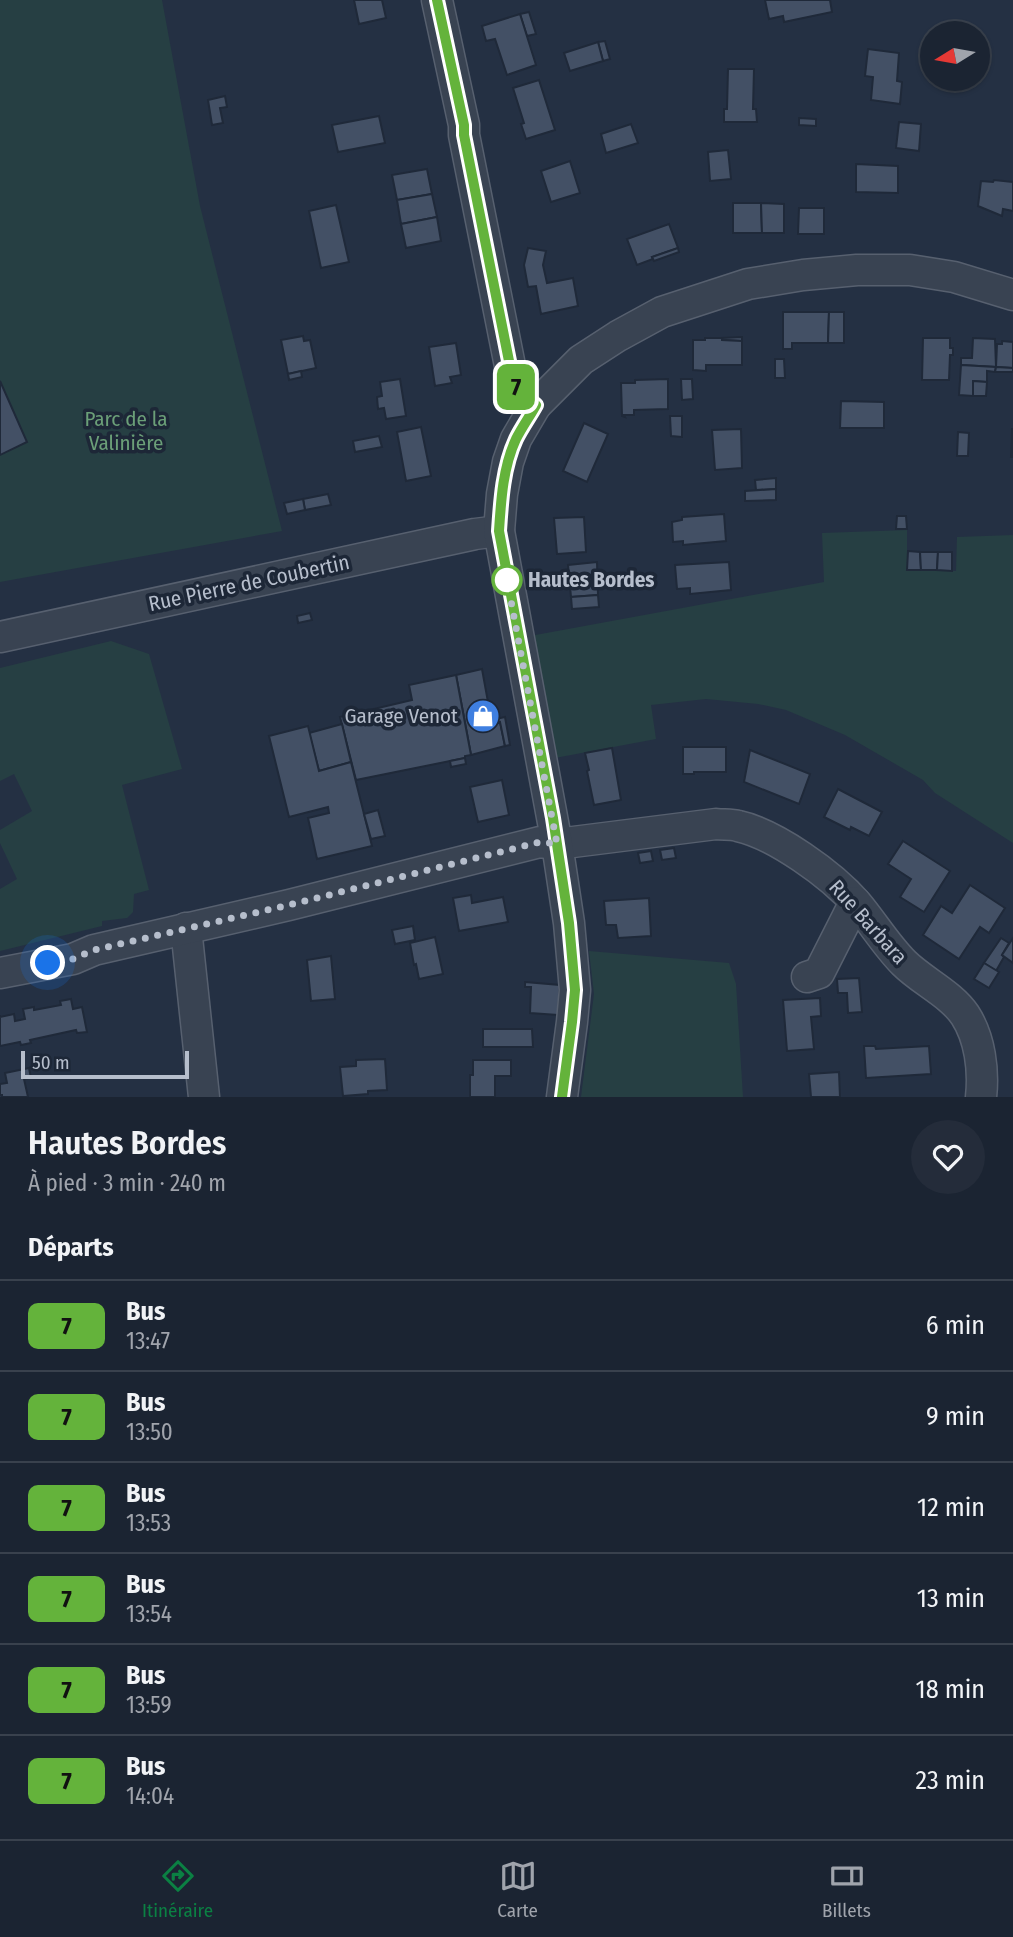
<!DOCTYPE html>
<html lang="fr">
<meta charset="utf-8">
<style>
:root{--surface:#1b2432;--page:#242c3a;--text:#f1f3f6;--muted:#a0a4ac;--line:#39414d;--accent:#0b8043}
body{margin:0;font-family:"Fira Sans Condensed",sans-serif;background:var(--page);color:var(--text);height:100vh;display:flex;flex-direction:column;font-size:26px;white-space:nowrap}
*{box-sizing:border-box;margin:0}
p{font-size:23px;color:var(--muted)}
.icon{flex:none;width:38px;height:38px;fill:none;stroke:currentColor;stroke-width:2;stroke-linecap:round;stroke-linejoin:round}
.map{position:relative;height:1097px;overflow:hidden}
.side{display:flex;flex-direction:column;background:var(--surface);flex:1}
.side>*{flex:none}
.badge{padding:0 14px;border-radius:10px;font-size:24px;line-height:46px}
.needle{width:46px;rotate:259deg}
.tools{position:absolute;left:920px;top:21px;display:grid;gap:14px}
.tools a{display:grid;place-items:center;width:70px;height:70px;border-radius:50%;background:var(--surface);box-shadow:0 2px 5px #0004,0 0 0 2px var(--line);font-size:35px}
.scale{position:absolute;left:21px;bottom:18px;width:168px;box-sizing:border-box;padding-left:7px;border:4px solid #b6becc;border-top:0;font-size:19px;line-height:24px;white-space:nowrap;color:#b6becc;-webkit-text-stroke:5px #1d2737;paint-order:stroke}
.you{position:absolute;width:35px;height:35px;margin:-18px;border:5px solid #fff;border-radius:50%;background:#1a73e8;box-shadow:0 0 0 10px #1a73e833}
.map>.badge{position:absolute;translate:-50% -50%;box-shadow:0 0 0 4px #fff}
h2{padding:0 28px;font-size:26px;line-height:63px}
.round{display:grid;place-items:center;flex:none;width:74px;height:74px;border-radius:37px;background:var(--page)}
.overview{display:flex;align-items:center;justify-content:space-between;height:119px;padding:0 28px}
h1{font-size:33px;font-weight:600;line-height:52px}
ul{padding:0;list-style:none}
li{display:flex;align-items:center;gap:21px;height:91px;padding:0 28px;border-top:2px solid var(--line)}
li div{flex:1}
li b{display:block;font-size:26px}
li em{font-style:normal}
li .badge{min-width:77px;font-weight:700;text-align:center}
.tabs{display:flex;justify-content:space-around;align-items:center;height:98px;border-top:2px solid var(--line);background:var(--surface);font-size:19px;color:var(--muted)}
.tabs a{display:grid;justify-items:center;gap:4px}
.tabs .current{color:var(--accent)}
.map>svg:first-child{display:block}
.green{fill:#263f43}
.building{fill:#435065;stroke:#1f2939;stroke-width:2}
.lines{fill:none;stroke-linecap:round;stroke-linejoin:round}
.minor-casing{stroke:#57606f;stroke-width:33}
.minor{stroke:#394352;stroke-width:30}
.line-casing{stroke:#fff;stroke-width:16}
.line{stroke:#64b33b;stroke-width:10}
.walk{stroke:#b6becc;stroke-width:7;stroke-dasharray:0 12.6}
.stop-dot{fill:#fff;stroke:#64b33b;stroke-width:3.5}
.labels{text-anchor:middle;stroke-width:7;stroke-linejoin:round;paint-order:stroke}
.park-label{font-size:21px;fill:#6b9f78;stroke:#1d2737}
.stop-label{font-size:21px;font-weight:bold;fill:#b6becc;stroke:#1d2737;text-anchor:start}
.street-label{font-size:21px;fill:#b6becc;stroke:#1d2737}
.poi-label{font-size:21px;fill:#b6becc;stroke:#1d2737;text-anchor:end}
</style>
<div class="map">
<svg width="1013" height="1097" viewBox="0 0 1013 1097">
<rect width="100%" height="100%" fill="#243043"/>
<g class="green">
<path d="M0 0H162L200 206 282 531 0 582Z"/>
<path d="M907 530V570L956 571 957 537 1013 535V843L935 793 923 780 845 735 786 710 758 704 706 699 651 705 656 739 555 758 530 636 824 582 822 533Z"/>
<path d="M111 641 149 654 182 769 122 785 149 890 134 894 133 912 127 918 102 921V926L0 951V889L17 879 0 843V830L32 811 14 774 0 781V668Z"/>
<path d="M589 951 729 963 736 984 743 1097H581L594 994Z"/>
</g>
<g class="building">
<path d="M354 0H382L386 18 359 24Z"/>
<path d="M765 0H830L832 12 784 22 783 16 769 19Z"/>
<path d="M529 12 536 34 527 36 520 14Z"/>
<path d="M520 14 536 65 507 75 495 39 486 41 482 26Z"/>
<path d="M605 41 610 59 603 61 598 42Z"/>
<path d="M598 42 603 61 570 71 564 53Z"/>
<path d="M868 49 899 53 897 81 902 82 900 104 871 100 873 77 865 76Z"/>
<path d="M728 69H754L753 109H756L757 122H724V109H727Z"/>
<path d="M539 80 555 130 526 139 521 124 524 123 513 88Z"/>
<path d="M225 96 227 107 220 108 223 123 212 125 208 100Z"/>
<path d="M379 116 385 143 338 152 332 125Z"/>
<path d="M799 118 816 119V126L799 125Z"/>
<path d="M899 122 921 124 919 151 896 148Z"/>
<path d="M631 124 638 143 606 153 601 134Z"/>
<path d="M728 150 731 179 710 181 708 152Z"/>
<path d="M570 161 580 193 551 202 541 171Z"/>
<path d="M856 164 898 166V193L856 192Z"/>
<path d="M427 169 432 194 397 200 392 175Z"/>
<path d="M994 180 1013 182V211L1003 209 1002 216 978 206 981 181 993 182Z"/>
<path d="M432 194 437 217 401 224 397 200Z"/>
<path d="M733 203H761L762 233H733Z"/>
<path d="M761 203 784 204V233H762Z"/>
<path d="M336 205 349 262 321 268 309 211Z"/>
<path d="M799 208H824V234H798Z"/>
<path d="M437 217 441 241 406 248 401 224Z"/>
<path d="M669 224 678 248 652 257 653 259 637 265 627 239Z"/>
<path d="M528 248 546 251 543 265 547 283 573 278 578 306 541 314 536 286 528 287 524 265Z"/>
<path d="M678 248 679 252 654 261 652 257Z"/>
<path d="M783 312H829L828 343H792V349H783Z"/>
<path d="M829 312H844V343H828Z"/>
<path d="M303 336 304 341 310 340 316 368 288 374 281 340Z"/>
<path d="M742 337V341L722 340V338Z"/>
<path d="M705 338H722V340L742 341V365H706V371L693 370V340H705Z"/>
<path d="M923 338H950V348H953V355H950L949 380H922Z"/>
<path d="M973 338 995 339 996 367 961 365V358H972Z"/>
<path d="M1002 341 1013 342V368L996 367 997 344H1002Z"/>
<path d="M456 343 461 375 450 377 452 383 435 386 429 347Z"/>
<path d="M775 359H784L785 378H775Z"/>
<path d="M961 365 996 367 995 372 987 371V382L973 381V396L959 395Z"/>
<path d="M996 367 1013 368V372H995Z"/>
<path d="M301 371 302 377 289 380 288 374Z"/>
<path d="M400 379 406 416 386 419 384 408 378 409 377 397 382 396 380 382Z"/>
<path d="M668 379V409L634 410V415H624L625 417 622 416 621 383H635V380Z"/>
<path d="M681 379H692L693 399 682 400Z"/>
<path d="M0 381 27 442 0 455Z"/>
<path d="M973 381 987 382 986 396H973Z"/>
<path d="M841 401 884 402V428H840Z"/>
<path d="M670 416H682V437L671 436Z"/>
<path d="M584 423 608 434 587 482 563 471Z"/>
<path d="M421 427 431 476 406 481 397 432Z"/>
<path d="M741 429 742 468 715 470 712 430Z"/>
<path d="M1012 429H1013V457H1011Z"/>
<path d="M958 432 969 433 968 456H957Z"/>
<path d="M379 436 382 447 355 452 353 441Z"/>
<path d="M776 478V489L756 490 755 480Z"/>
<path d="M776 489V500L745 501V491Z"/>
<path d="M328 494 331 505 305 510 303 499Z"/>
<path d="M303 499 305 510 287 514 284 503Z"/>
<path d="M724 514 726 541 683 545V541L673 542 672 522 682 520V517Z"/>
<path d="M897 516H906L907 529H896Z"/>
<path d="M584 517 586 552 557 554 554 518Z"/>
<path d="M908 551 920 552 921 570H907Z"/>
<path d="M920 552H938L937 570H921Z"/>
<path d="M938 552H952V571L937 570Z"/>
<path d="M597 562 598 595 571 597 568 565Z"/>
<path d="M729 562 731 590 690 594V588L677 589 675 565Z"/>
<path d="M598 595 599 607 572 609 571 597Z"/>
<path d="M310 613 312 620 298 623 297 616Z"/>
<path d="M482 669 492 724 500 722 505 746 471 755 456 675Z"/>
<path d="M456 675 471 755 465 756V758L356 780 340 717 412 700 409 685Z"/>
<path d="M505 717 510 745 505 746 500 722 492 724 491 720Z"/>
<path d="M342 724 351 762 319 771 309 733Z"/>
<path d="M308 726 319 771 351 762 372 846 317 859 308 818 329 813 328 807 289 817 269 736Z"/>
<path d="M683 747H726V772H694V774H683Z"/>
<path d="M612 748 621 800 594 805 587 771 589 770 585 753Z"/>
<path d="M750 750 810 774 799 804 744 782Z"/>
<path d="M465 758 466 764 451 767 450 761Z"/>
<path d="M502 780 509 815 478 822 470 787Z"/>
<path d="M838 789 882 812 869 836 851 827 850 830 824 817Z"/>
<path d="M378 810 385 836 371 839 364 814Z"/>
<path d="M903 841 950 871 924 912 900 897 911 879 888 864Z"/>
<path d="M674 848 676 858 662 860 660 850Z"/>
<path d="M651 851 653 861 640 863 638 853Z"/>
<path d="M970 885 1005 908 989 933 980 927 959 959 923 935 941 906 952 913Z"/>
<path d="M471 895 472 903 503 897 508 922 459 931 453 898Z"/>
<path d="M649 898 651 936 618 938 616 925H606L604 901Z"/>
<path d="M413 926 415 940 395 944 392 930Z"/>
<path d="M435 937 443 974 419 979 416 964 414 965 410 943Z"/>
<path d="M1001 938 1009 943 1002 955 1004 957 996 971 984 963Z"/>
<path d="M1013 938V963L1002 955Z"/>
<path d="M331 956 335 999 311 1001 307 960Z"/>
<path d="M984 963 999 972 989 988 974 979Z"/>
<path d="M859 978 862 1012 848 1013 847 993H838L837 979Z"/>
<path d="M525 982 560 985 558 1015 530 1013 531 987H525Z"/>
<path d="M820 998 821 1016 811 1017 814 1049 787 1051 783 1000Z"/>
<path d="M71 999 73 1009 82 1007 87 1032 77 1033 76 1030 30 1040 31 1043 21 1045 20 1042 0 1046V1015V1017L14 1014 15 1021 25 1019 23 1009 34 1007V1010L61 1005 60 1001Z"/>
<path d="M483 1029H532L533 1047H483Z"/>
<path d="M864 1046H875L876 1049 929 1046 931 1074 866 1078Z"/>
<path d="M385 1059 387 1090 368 1091V1094L343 1096 340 1067 356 1066V1060Z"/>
<path d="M473 1060H511V1076H495V1097H470V1075H473Z"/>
<path d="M29 1068 31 1078 24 1079 28 1097H2V1095H0V1084L7 1083 5 1073Z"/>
<path d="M839 1072 840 1097H811L809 1074Z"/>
</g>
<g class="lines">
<defs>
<g id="minor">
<path d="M437 0 464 125V135L512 376 517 389 536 405"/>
<path d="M0 637 475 534 499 531"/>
<path d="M186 928 204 1097"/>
<path d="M0 973 73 959 94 950 289 905 540 842 557 844 716 824C723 825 731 824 738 826 775 834 832 875 857 904 873 923 886 945 904 963 922 981 951 994 965 1015 980 1038 984 1070 981 1097"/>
<path d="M807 977 819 973 855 902"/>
<path d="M562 1097 572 1022 575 990 569 923 557 844 499 531 502 494 508 462 516 439 536 405 581 360 618 336 662 312 748 284 803 275 857 270H910L954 277 1013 295"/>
</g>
</defs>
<use href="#minor" class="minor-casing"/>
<use href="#minor" class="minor"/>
</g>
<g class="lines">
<defs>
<path id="line" d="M437 0 464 125V135L512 376 517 389 536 405C530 416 522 427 516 439 503 467 501 500 499 531L553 818 569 923 575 990 572 1022 562 1097"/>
</defs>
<use href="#line" class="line-casing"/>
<use href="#line" class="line"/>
<path class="walk" d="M48 963 73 959 94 950 289 905 540 842 557 844 507 580"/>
</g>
<defs>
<symbol id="shop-disc" viewBox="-11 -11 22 22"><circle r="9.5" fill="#3f7fe0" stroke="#1d2737"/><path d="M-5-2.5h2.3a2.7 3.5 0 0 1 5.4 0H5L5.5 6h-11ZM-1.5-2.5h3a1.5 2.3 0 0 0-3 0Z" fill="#fff"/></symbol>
</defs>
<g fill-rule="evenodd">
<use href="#shop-disc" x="464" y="697" width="38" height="38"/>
</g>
<circle class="stop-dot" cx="507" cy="580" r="14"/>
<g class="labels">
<g class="park-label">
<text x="126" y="426">Parc de la<tspan x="126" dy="24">Valinière</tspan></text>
</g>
<g class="stop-label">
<text x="528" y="587">Hautes Bordes</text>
</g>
<g class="street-label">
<text transform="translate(249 583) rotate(-12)" y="7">Rue Pierre de Coubertin</text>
<text transform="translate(868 922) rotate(48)" y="7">Rue Barbara</text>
</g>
<g class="poi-label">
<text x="458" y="723">Garage Venot</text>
</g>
</g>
</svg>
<div class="tools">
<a><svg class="needle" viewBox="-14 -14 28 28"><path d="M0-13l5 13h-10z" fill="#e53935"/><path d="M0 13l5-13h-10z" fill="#a0a4ac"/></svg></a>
</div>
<div class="scale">50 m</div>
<div class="you" style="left:48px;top:963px"></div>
<b class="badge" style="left:516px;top:387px;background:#64b33b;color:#111">7</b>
</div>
<section class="side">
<div class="overview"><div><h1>Hautes Bordes</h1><p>À pied · 3 min · 240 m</p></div><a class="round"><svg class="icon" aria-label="heart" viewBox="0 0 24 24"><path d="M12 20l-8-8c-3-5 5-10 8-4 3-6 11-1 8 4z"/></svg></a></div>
<h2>Départs</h2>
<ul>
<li><span class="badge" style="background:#64b33b;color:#111">7</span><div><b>Bus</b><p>13:47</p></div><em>6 min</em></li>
<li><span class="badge" style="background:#64b33b;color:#111">7</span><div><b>Bus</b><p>13:50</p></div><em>9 min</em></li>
<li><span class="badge" style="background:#64b33b;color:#111">7</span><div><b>Bus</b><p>13:53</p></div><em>12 min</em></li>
<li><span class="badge" style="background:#64b33b;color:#111">7</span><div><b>Bus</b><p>13:54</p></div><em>13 min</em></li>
<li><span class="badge" style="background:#64b33b;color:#111">7</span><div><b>Bus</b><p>13:59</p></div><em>18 min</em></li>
<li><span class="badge" style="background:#64b33b;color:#111">7</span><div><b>Bus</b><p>14:04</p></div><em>23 min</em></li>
</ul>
</section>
<nav class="tabs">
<a class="current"><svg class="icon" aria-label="directions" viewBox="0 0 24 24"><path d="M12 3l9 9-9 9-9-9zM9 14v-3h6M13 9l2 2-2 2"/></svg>Itinéraire</a>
<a><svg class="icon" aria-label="map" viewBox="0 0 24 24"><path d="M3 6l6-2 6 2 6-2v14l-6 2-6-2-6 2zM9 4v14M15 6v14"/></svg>Carte</a>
<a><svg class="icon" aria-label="tickets" viewBox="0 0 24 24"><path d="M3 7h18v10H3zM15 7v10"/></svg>Billets</a>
</nav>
